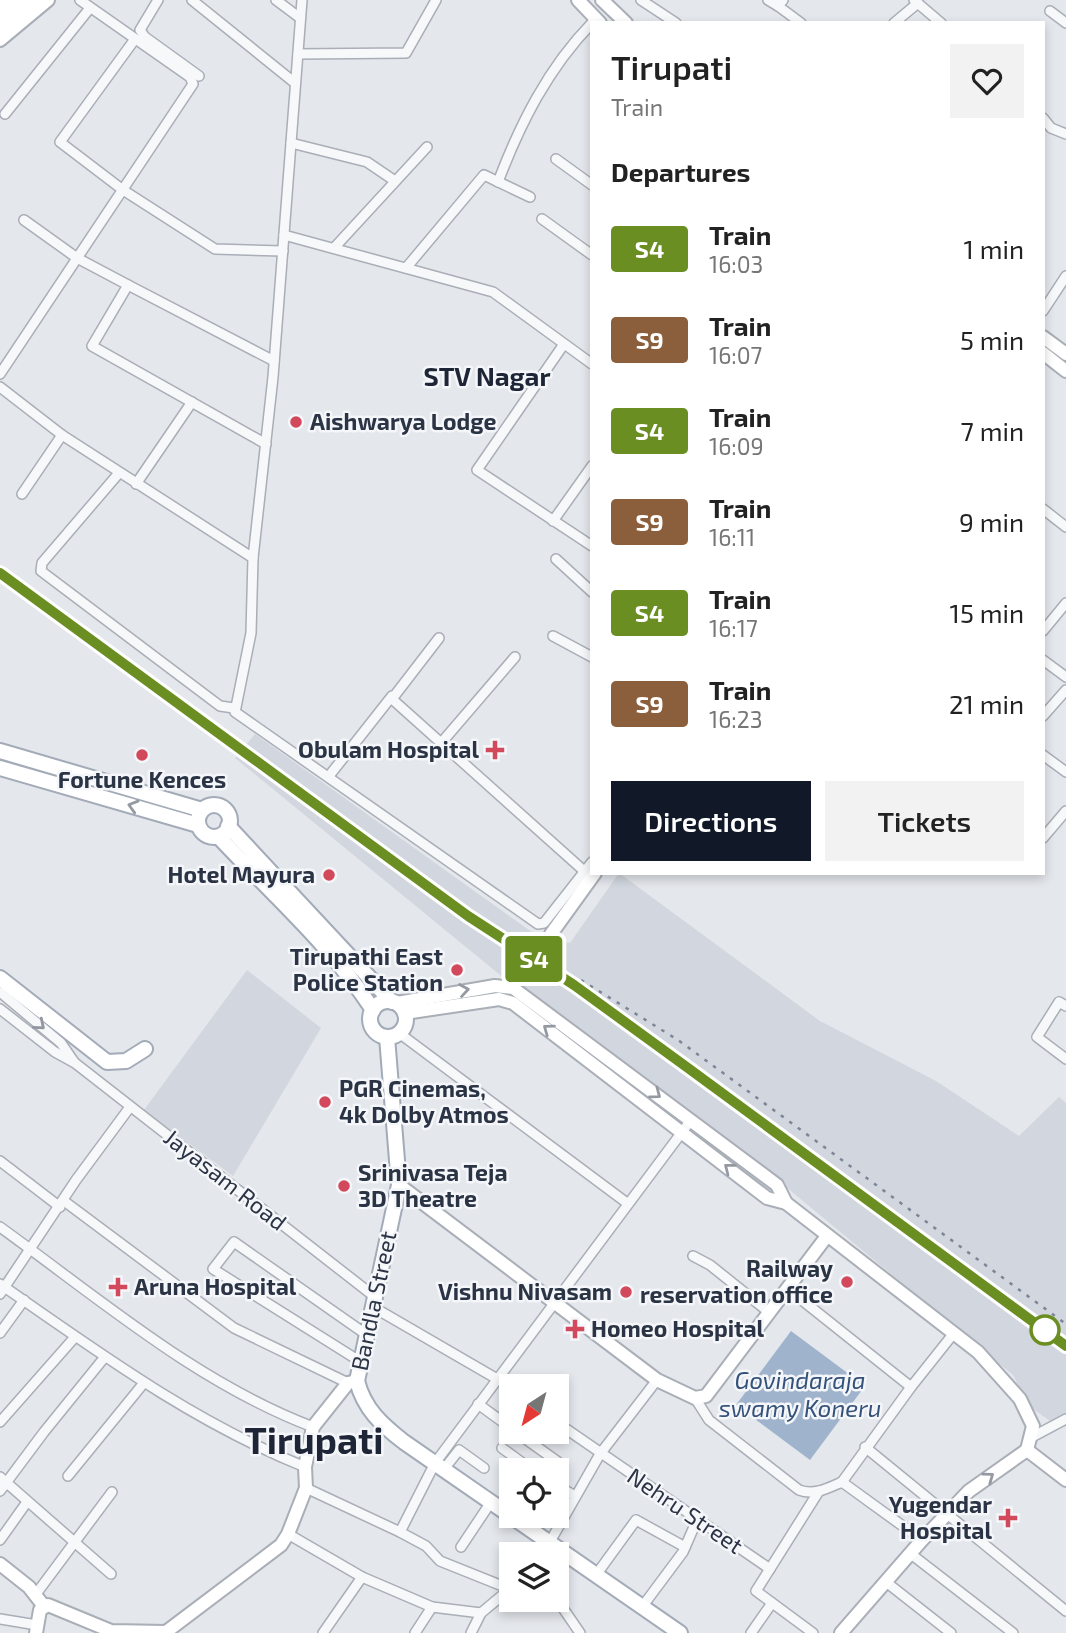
<!DOCTYPE html>
<style>
:root{--surface:#fff;--page:#f2f2f2;--text:#222;--muted:#767676;--accent:#111827}
body{margin:0;font-family:"Exo 2",sans-serif;background:var(--page);color:var(--text);height:100vh;display:flex;flex-direction:column;font-size:26px;white-space:nowrap}
*{box-sizing:border-box;margin:0}
p{font-size:23px;color:var(--muted)}
.icon{flex:none;width:38px;height:38px;fill:none;stroke:currentColor;stroke-width:2;stroke-linecap:round;stroke-linejoin:round}
.map{position:relative;flex:1;overflow:hidden}
.sheet{position:absolute;left:590px;top:21px;width:455px;height:854px;display:flex;flex-direction:column;background:var(--surface);border-radius:0px;box-shadow:0 4px 10px #0003}
.sheet>*{flex:none}
.badge{padding:0 14px;border-radius:5px;font-size:24px;line-height:46px}
.needle{width:46px;rotate:216deg}
.buttons{position:absolute;left:499px;top:1374px;display:grid;gap:14px}
.buttons a{display:grid;place-items:center;width:70px;height:70px;border-radius:0px;background:var(--surface);box-shadow:0 4px 10px #0003;font-size:35px}
.map>.badge{position:absolute;translate:-50% -50%;box-shadow:0 0 0 4px #fff}
h2{padding:0 21px;font-size:26px;line-height:63px}
.round{display:grid;place-items:center;flex:none;width:74px;height:74px;border-radius:0px;background:var(--page)}
.head{display:flex;align-items:center;justify-content:space-between;height:119px;padding:0 21px}
h1{font-size:33px;font-weight:600;line-height:52px}
.primary-button{display:flex;gap:14px;margin-top:auto;padding:14px 21px}
.primary-button a{flex:1;height:80px;border-radius:0px;background:var(--accent);color:#fff;font-size:28px;font-weight:600;line-height:80px;text-align:center}
.primary-button a+a{background:var(--page);color:var(--text)}
ul{padding:0;list-style:none}
li{display:flex;align-items:center;gap:21px;height:91px;padding:0 21px}
li div{flex:1}
li b{display:block;font-size:26px}
li em{font-style:normal}
li .badge{min-width:77px;font-weight:700;text-align:center}
.map>svg:first-child{display:block}
.built{fill:#d2d6de}
.water{fill:#9fb4cc}
.lines{fill:none;stroke-linecap:round;stroke-linejoin:round}
.secondary-tunnel{stroke:#bfc3cb;stroke-width:12;stroke-dasharray:12 6;stroke-linecap:butt}
.street-casing{stroke:#a9aeb7;stroke-width:12}
.secondary-casing{stroke:#a9aeb7;stroke-width:16}
.primary-casing{stroke:#a3abb8;stroke-width:18}
.street{stroke:#f7f8fa;stroke-width:9}
.secondary{stroke:#fff;stroke-width:12}
.primary{stroke:#fff;stroke-width:14}
.rail{stroke:#7d8696;stroke-width:2.5;stroke-dasharray:3.5 7;stroke-linecap:butt}
.oneway{stroke:#959aa2}
.oneway2{stroke:#9196a0}
.line-casing{stroke:#fff;stroke-width:16}
.line{stroke:#6b8e23;stroke-width:10}
.poi-dot{fill:#d1495b;stroke:#f4f6f9;stroke-width:2.5}
.stop-dot{fill:#fff;stroke:#6b8e23;stroke-width:3.5}
.labels{text-anchor:middle;stroke-width:5;stroke-linejoin:round;paint-order:stroke}
.poi-label{font-size:23px;font-weight:bold;fill:#2b3445;stroke:#f4f6f9;text-anchor:end}
.street-label{font-size:23px;fill:#2b3445;stroke:#f4f6f9}
.water-label{font-size:24px;font-style:italic;fill:#34527a;stroke:#f4f6f9}
.quarter-label{font-size:26px;font-weight:bold;fill:#1d2536;stroke:#f4f6f9}
.town-label{font-size:37px;font-weight:bold;fill:#1d2536;stroke:#f4f6f9}
</style>
<div class="map">
<svg width="1066" height="1633" viewBox="0 0 1066 1633">
<rect width="100%" height="100%" fill="#e4e7ec"/>
<g class="built">
<path d="M255 734 540 938 570 943 619 873 820 1021 936 1081 1019 1136 1059 1097 1066 1103V1420L1057 1426 1029 1406 1013 1375 786 1187 505 979 235 758Z"/>
<path d="M247 970 321 1028 233 1176 144 1110Z"/>
</g>
<path class="water" d="M791 1331 865 1386 810 1460 736 1405Z"/>
<g class="lines">
<path class="secondary-tunnel" d="M525 978 546 948 551 934"/>
<defs>
<g id="street">
<path d="M158 0 140 30 145 37 199 76"/>
<path d="M192 0 295 83"/>
<path d="M276 0 300 18"/>
<path d="M302 0 273 377 253 558 251 633 235 712 538 924 544 923 592 862"/>
<path d="M641 0 676 23"/>
<path d="M768 0 778 6 783 0"/>
<path d="M914 0 941 23"/>
<path d="M778 6 801 23"/>
<path d="M1050 11 1066 23"/>
<path d="M894 23 918 3"/>
<path d="M135 39 60 142 123 190 215 249 283 251"/>
<path d="M298 54 406 53 436 0"/>
<path d="M5 114 90 8"/>
<path d="M1043 118 1051 128 1066 134"/>
<path d="M291 143 367 162 395 181"/>
<path d="M556 159 592 185"/>
<path d="M498 182C520 124 548 68 592 23"/>
<path d="M542 219 592 255"/>
<path d="M24 220 77 258 128 285 92 346 266 444"/>
<path d="M284 235 493 292 592 364"/>
<path d="M334 248 427 147"/>
<path d="M406 268 484 175 530 197"/>
<path d="M128 285 274 361"/>
<path d="M1043 311 1066 276"/>
<path d="M564 344 477 470 592 546"/>
<path d="M0 374 193 84 190 77 80 0"/>
<path d="M0 387 62 435 253 558"/>
<path d="M119 473 42 563 41 571 220 706 234 708"/>
<path d="M136 484 192 402"/>
<path d="M22 494 62 435"/>
<path d="M1043 509 1066 527"/>
<path d="M553 521 592 466"/>
<path d="M556 559 592 592"/>
<path d="M1043 631 1066 603"/>
<path d="M553 636 592 657"/>
<path d="M439 638 392 699 583 870"/>
<path d="M1043 660 1066 677"/>
<path d="M1043 716 1066 690"/>
<path d="M442 742 515 657"/>
<path d="M1043 755 1066 772"/>
<path d="M329 776 392 696"/>
<path d="M1043 838 1066 811"/>
<path d="M0 992 61 1043 74 1062"/>
<path d="M1066 1006 1059 1002 1037 1037 1066 1059"/>
<path d="M0 1009 55 1052 75 1063 375 1297"/>
<path d="M399 1033 627 1203"/>
<path d="M0 1161 60 1207"/>
<path d="M64 1201 234 1328 348 1383"/>
<path d="M0 1227C100 1299 197 1383 313 1427"/>
<path d="M693 1256 710 1265 770 1313"/>
<path d="M0 1284C98 1352 193 1422 305 1467"/>
<path d="M788 1289 911 1387 842 1482"/>
<path d="M0 1294 76 1180 130 1107"/>
<path d="M373 1307 511 1387"/>
<path d="M0 1333 24 1300"/>
<path d="M361 1362 213 1269 234 1242 367 1335"/>
<path d="M911 1387 954 1333"/>
<path d="M695 1398 709 1420 799 1490C814 1496 828 1488 842 1482L922 1540"/>
<path d="M478 1404 511 1428"/>
<path d="M0 1422 75 1337"/>
<path d="M556 1422 770 1569"/>
<path d="M516 1432 558 1462"/>
<path d="M1032 1437 1066 1419"/>
<path d="M865 1447 1066 1611"/>
<path d="M502 1448 532 1470"/>
<path d="M444 1469 459 1450 484 1468"/>
<path d="M68 1476 143 1384"/>
<path d="M0 1477 111 1574"/>
<path d="M556 1485 575 1496"/>
<path d="M306 1488 400 1532"/>
<path d="M0 1491 44 1432 104 1358"/>
<path d="M288 1534 362 1577 432 1607 481 1613 511 1588"/>
<path d="M0 1540 27 1502"/>
<path d="M461 1547 491 1502"/>
<path d="M543 1554 600 1454 657 1380"/>
<path d="M911 1554 1013 1633"/>
<path d="M596 1575 636 1520 685 1547"/>
<path d="M886 1582 951 1633"/>
<path d="M510 1589 440 1561 426 1546 400 1532 435 1463 691 1120"/>
<path d="M36 1594 112 1492"/>
<path d="M556 1598 580 1633"/>
<path d="M642 1607 683 1552 697 1520"/>
<path d="M0 1619 37 1625"/>
<path d="M323 1633 362 1577"/>
<path d="M415 1633 432 1607"/>
<path d="M471 1633 481 1613"/>
<path d="M751 1633 772 1603"/>
<path d="M813 1633 756 1591 819 1491"/>
</g>
<g id="secondary">
<path d="M578 0 600 23"/>
<path d="M602 0 626 23"/>
<path d="M0 16 20 0"/>
<path d="M0 40 48 0"/>
<path d="M1043 337 1066 354"/>
<path d="M1043 353 1066 371"/>
<path d="M551 934 595 873"/>
<path d="M510 987 519 974"/>
<path d="M397 1003 495 986 513 988 777 1185 786 1203"/>
<path d="M405 1013 499 999 513 1003 767 1198 786 1203 978 1352 1020 1399 1033 1426 1027 1450"/>
<path d="M399 1185 657 1380 695 1398 706 1396 827 1236"/>
<path d="M1027 1450 1066 1480"/>
<path d="M0 1564 29 1587 43 1605"/>
<path d="M36 1633 40 1610 48 1605 111 1631 166 1632 281 1545 288 1534 306 1488 305 1467 313 1427 348 1383 357 1381"/>
<path d="M841 1633 922 1540 969 1491 1027 1450"/>
</g>
<g id="primary">
<path d="M0 4 5 0"/>
<path d="M0 29 35 0"/>
<path d="M0 751 202 810"/>
<path d="M0 768 198 825"/>
<circle cx="214" cy="821" r="16"/>
<path d="M228 826 392 1002"/>
<path d="M219 837C272 894 330 944 373 1010"/>
<path d="M0 978 107 1062 126 1061 145 1049"/>
<circle cx="388" cy="1019" r="18"/>
<path d="M387 1037 399 1185 357 1381C364 1409 382 1425 404 1442L680 1633"/>
</g>
</defs>
<use href="#street" class="street-casing"/>
<use href="#secondary" class="secondary-casing"/>
<use href="#primary" class="primary-casing"/>
<use href="#street" class="street"/>
<use href="#secondary" class="secondary"/>
<use href="#primary" class="primary"/>
<g class="rail">
<path d="M0 573 469 916 574 985 688 1067 1066 1346"/>
<path d="M581 980 678 1040 1066 1324"/>
</g>
</g>
<defs><path id="oneway-chevron" d="M-2-3.5L2.5 0L-2 3.5" fill="none" stroke-width="1.6" stroke-linecap="round" stroke-linejoin="round" transform="scale(1.75)"/></defs>
<g class="oneway">
<use href="#oneway-chevron" transform="translate(133 806) rotate(-164)"/>
<use href="#oneway-chevron" transform="translate(464 990) rotate(-9)"/>
<use href="#oneway-chevron" transform="translate(548 1029) rotate(-144)"/>
<use href="#oneway-chevron" transform="translate(656 1094) rotate(37)"/>
<use href="#oneway-chevron" transform="translate(729 1168) rotate(-142)"/>
<use href="#oneway-chevron" transform="translate(989 1477) rotate(-36)"/>
</g>
<use class="oneway2" href="#oneway-chevron" transform="translate(40 1025) rotate(40)"/>
<g class="lines">
<defs>
<path id="line" d="M0 573 468 916 574 985 688 1068 1066 1346"/>
</defs>
<use href="#line" class="line-casing"/>
<use href="#line" class="line"/>
</g>
<g class="poi-dot">
<circle cx="296" cy="422" r="7"/>
<path d="M491.5 739.5h7v7h7v7h-7v7h-7v-7h-7v-7h7z"/>
<circle cx="142" cy="755" r="7"/>
<circle cx="329" cy="875" r="7"/>
<circle cx="457" cy="970" r="7"/>
<circle cx="325" cy="1102" r="7"/>
<circle cx="344" cy="1186" r="7"/>
<circle cx="847" cy="1282" r="7"/>
<path d="M114.5 1276.5h7v7h7v7h-7v7h-7v-7h-7v-7h7z"/>
<circle cx="626" cy="1292" r="7"/>
<path d="M571.5 1318.5h7v7h7v7h-7v7h-7v-7h-7v-7h7z"/>
<path d="M1004.5 1507.5h7v7h7v7h-7v7h-7v-7h-7v-7h7z"/>
</g>
<circle class="stop-dot" cx="1045" cy="1330" r="14"/>
<g class="labels">
<g class="poi-label">
<text x="310" y="430" text-anchor="start">Aishwarya Lodge</text>
<text x="479" y="758">Obulam Hospital</text>
<text x="142" y="788" text-anchor="middle">Fortune Kences</text>
<text x="315" y="883">Hotel Mayura</text>
<text x="443" y="965">Tirupathi East<tspan x="443" dy="26">Police Station</tspan></text>
<text x="339" y="1097" text-anchor="start">PGR Cinemas,<tspan x="339" dy="26">4k Dolby Atmos</tspan></text>
<text x="358" y="1181" text-anchor="start">Srinivasa Teja<tspan x="358" dy="26">3D Theatre</tspan></text>
<text x="833" y="1277">Railway<tspan x="833" dy="26">reservation office</tspan></text>
<text x="134" y="1295" text-anchor="start">Aruna Hospital</text>
<text x="612" y="1300">Vishnu Nivasam</text>
<text x="591" y="1337" text-anchor="start">Homeo Hospital</text>
<text x="992" y="1513">Yugendar<tspan x="992" dy="26">Hospital</tspan></text>
</g>
<g class="street-label">
<text transform="translate(225 1180) rotate(38)" y="8">Jayasam Road</text>
<text transform="translate(374 1301) rotate(-78)" y="8">Bandla Street</text>
<text transform="translate(685 1511) rotate(34)" y="8">Nehru Street</text>
</g>
<g class="water-label">
<text x="800" y="1389">Govindaraja<tspan x="800" dy="28">swamy Koneru</tspan></text>
</g>
<g class="quarter-label">
<text x="487" y="386">STV Nagar</text>
</g>
<g class="town-label">
<text x="314" y="1454">Tirupati</text>
</g>
</g>
</svg>
<div class="buttons">
<a><svg class="needle" viewBox="-14 -14 28 28"><path d="M0-13l5 13h-10z" fill="#e53935"/><path d="M0 13l5-13h-10z" fill="#767676"/></svg></a>
<a><svg class="icon" aria-label="locate" viewBox="0 0 24 24"><circle cx="12" cy="12" r="6"/><path d="M12 2v4M12 18v4M2 12h4M18 12h4"/></svg></a>
<a><svg class="icon" aria-label="layers" viewBox="0 0 24 24"><path d="M12 4l9 5-9 5-9-5zM3 14l9 5 9-5"/></svg></a>
</div>
<b class="badge" style="left:534px;top:959px;background:#6b8e23;color:#fff">S4</b>
<section class="sheet">
<div class="head"><div><h1>Tirupati</h1><p>Train</p></div><a class="round"><svg class="icon" aria-label="heart" viewBox="0 0 24 24"><path d="M12 20l-8-8c-3-5 5-10 8-4 3-6 11-1 8 4z"/></svg></a></div>
<h2>Departures</h2>
<ul>
<li><span class="badge" style="background:#6b8e23;color:#fff">S4</span><div><b>Train</b><p>16:03</p></div><em>1 min</em></li>
<li><span class="badge" style="background:#8b5e3c;color:#fff">S9</span><div><b>Train</b><p>16:07</p></div><em>5 min</em></li>
<li><span class="badge" style="background:#6b8e23;color:#fff">S4</span><div><b>Train</b><p>16:09</p></div><em>7 min</em></li>
<li><span class="badge" style="background:#8b5e3c;color:#fff">S9</span><div><b>Train</b><p>16:11</p></div><em>9 min</em></li>
<li><span class="badge" style="background:#6b8e23;color:#fff">S4</span><div><b>Train</b><p>16:17</p></div><em>15 min</em></li>
<li><span class="badge" style="background:#8b5e3c;color:#fff">S9</span><div><b>Train</b><p>16:23</p></div><em>21 min</em></li>
</ul>
<div class="primary-button"><a>Directions</a><a>Tickets</a></div>
</section>
</div>
